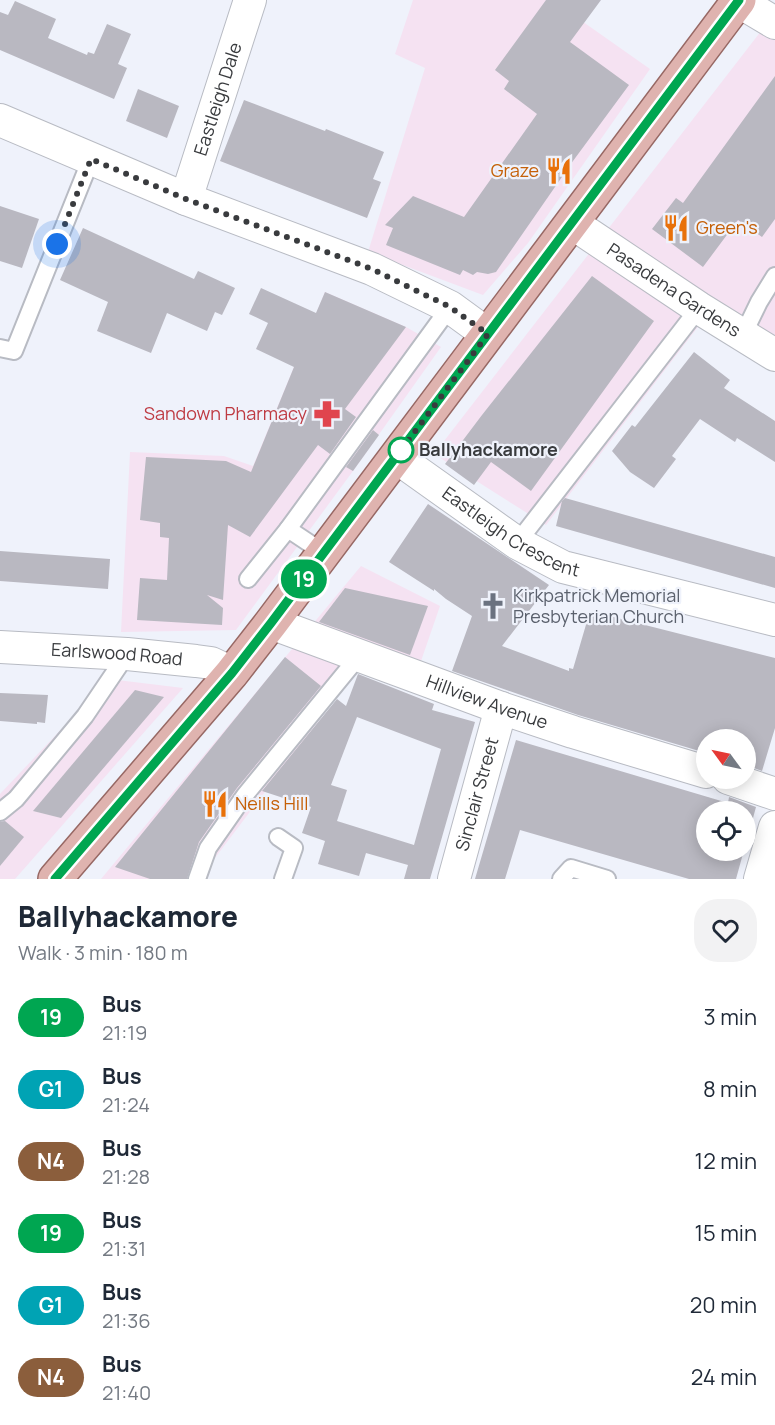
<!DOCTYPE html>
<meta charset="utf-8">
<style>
:root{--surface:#fff;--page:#f2f2f3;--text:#1f2937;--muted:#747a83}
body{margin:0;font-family:Manrope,sans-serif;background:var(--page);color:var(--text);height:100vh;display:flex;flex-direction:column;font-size:22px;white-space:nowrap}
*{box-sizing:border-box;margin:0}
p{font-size:20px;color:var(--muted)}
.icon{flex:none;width:33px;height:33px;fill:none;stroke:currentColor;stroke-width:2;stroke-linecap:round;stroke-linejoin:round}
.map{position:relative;height:879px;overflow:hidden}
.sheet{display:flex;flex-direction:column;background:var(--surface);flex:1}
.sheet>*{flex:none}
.badge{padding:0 12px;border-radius:20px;font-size:21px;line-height:39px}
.needle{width:39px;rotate:303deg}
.buttons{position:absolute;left:696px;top:729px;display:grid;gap:12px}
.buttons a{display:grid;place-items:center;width:60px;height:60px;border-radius:50%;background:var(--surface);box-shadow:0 3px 15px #0003;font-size:30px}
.you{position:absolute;width:30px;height:30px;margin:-15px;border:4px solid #fff;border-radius:50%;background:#1a73e8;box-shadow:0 0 0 9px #1a73e833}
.map>.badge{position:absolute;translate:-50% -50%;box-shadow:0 0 0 3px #fff}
.round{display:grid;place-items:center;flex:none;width:63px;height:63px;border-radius:24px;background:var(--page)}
.headline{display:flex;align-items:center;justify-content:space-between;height:102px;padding:0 18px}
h1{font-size:28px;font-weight:800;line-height:45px}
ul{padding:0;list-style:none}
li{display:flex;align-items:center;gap:18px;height:72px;padding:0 18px}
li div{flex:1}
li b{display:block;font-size:22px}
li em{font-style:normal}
li .badge{min-width:66px;font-weight:700;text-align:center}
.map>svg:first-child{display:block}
.commercial{fill:#f5e2f2}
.building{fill:#b9b8c1;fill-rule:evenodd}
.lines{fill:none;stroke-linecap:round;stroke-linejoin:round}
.lane-casing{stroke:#b8bbc3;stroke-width:20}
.street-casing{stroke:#b8bbc3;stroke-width:34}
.primary-casing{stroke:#976864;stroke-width:36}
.lane{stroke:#fff;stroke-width:16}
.street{stroke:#fff;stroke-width:32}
.primary{stroke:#dfb3af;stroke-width:33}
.line-casing{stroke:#fff;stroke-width:14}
.line{stroke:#00a651;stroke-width:9}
.walk{stroke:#393b3e;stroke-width:6;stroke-dasharray:0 10.8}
.stop-dot{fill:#fff;stroke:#00a651;stroke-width:3}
.labels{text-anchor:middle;stroke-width:4.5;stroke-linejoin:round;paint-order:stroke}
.street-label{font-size:18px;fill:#393b3e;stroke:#eff2fb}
.food-label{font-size:18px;fill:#c56008;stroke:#eff2fb;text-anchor:start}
.health-label{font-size:18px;fill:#be3a42;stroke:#eff2fb;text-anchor:end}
.stop-label{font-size:18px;font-weight:bold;fill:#393b3e;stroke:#eff2fb;text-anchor:start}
.worship-label{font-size:18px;fill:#5b616d;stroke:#eff2fb;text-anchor:start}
</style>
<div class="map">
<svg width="775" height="879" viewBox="0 0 775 879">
<rect width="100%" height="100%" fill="#eff2fb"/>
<g class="commercial">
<path d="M413 0H552L650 69 528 243 483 295 368 252 425 68 395 54Z"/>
<path d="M775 13V335L714 306 546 525 434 454Z"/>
<path d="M325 292 406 327 441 347 353 471 236 630 121 632 130 452 224 456 253 466Z"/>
<path d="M361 566 440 606 421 661 371 652 199 879H101Z"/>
<path d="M109 679 183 688 15 879H0V794Z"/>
</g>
<g class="building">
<path d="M546 0H601L570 42 629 85 573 161 496 272 488 274 477 272 473 275 463 270 460 275 386 245 393 228 385 225 413 196 464 217 537 114 504 89 509 81 495 70Z"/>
<path d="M15 1 56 19 48 38 87 55 88 52 94 54 107 24 131 34 118 64 127 68 114 99 0 50V12L8 15Z"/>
<path d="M775 76V219L762 237 738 220 703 267 652 229 676 198 683 203Z"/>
<path d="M138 89 179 106 167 138 126 121Z"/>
<path d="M244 100 325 131 326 129 384 152 373 179 381 182 367 218 220 161Z"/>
<path d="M0 206 39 219 22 268 0 261Z"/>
<path d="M83 228 194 279 198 271 235 288 222 315 215 312 207 331 167 313 151 353 97 331 108 302 60 280Z"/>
<path d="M592 276 654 321 531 491 491 462 474 485 445 464 482 415Z"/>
<path d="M261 288 316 313 325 292 406 327 345 409 356 417 330 454 318 445 250 537 228 525 223 600 207 595 223 608 222 625 137 620 140 578 167 580 169 538 160 537V523L140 520 146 457 226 461 251 472 294 367 256 349 268 323 249 314Z"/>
<path d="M694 352 730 380 724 388 775 421V462L737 438 735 442 700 419 672 456 676 459 654 488 630 472 612 451 632 425 635 427Z"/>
<path d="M373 430 379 435 353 471 346 467Z"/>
<path d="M565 498 775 557V588L556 526 562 501Z"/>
<path d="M428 504 549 585 502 646 569 671V668L573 669 590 611 775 658V728L762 771 746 765V740H706V753L578 715 452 671 472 616 446 599 434 589V591L389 562Z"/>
<path d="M0 551 110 559 108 589 0 581Z"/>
<path d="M345 588 428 606 410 655 319 622Z"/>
<path d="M285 657 321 686 237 788 199 842 187 879H150L115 867Z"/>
<path d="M358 674 434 704 432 710 475 722 430 879H404L408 865 366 853 359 876 318 864 325 841 302 833 311 807 262 791 337 699 346 706ZM357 717 441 749 414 845 337 821 347 790 331 785Z"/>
<path d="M135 690 164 697 61 818 33 811Z"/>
<path d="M0 693 48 695 45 723 37 722V724L0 721Z"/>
<path d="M516 740 728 803 729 797 756 807 746 844V812H706V850H744L736 879H689L520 830 505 879H475Z"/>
<path d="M5 821 24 837 0 866V822Z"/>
</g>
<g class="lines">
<defs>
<g id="lane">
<path d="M743 335 759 302 775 276"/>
<path d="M0 348 14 351 91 159"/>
<path d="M288 529 324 553"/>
<path d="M517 543 699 308"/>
<path d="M248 579 288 529 450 307"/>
<path d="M0 812 16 799 85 716 127 654"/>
<path d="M278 837 294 848 283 879"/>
<path d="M197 879 208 848 245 795 359 656"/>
<path d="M561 879 571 868 607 879"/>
</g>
<g id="street">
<path d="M738 1 775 23"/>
<path d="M0 120 186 199 372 269 450 307 487 334"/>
<path id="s1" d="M186 199 250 0"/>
<path id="s2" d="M572 223 699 308 775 355"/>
<path id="s3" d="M396 457 517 543 563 567 775 620"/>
<path id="s4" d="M271 623 501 708 573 732 706 772"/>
<path id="s5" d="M0 647 127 654 196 661 211 663 232 673"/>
<path d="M728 778 775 794"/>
<path id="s6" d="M454 879 501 708"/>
<path d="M760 879 775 827"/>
</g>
<path id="primary" d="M55 879 232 673 271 623 739 0"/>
</defs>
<use href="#lane" class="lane-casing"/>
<use href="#street" class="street-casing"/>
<use href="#primary" class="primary-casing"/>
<use href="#lane" class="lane"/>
<use href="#street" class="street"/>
<use href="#primary" class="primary"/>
</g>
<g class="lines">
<defs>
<path id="line" d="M55 879 232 673 271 623 739 0"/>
</defs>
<use href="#line" class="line-casing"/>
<use href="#line" class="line"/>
<path class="walk" d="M57 244 91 159 186 199 372 269 450 307 488 334 396 457 401 450"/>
</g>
<defs>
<symbol id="restaurant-bare" viewBox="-9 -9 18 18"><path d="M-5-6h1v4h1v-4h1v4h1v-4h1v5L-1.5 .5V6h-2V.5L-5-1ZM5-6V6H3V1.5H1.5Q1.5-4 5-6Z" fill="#e8710a" stroke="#eff2fb" stroke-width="2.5" paint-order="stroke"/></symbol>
<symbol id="pharmacy-bare" viewBox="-9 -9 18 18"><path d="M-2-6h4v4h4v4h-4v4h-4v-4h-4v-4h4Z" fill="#e0444e" stroke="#eff2fb" stroke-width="2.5" paint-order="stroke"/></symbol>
<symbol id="church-bare" viewBox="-9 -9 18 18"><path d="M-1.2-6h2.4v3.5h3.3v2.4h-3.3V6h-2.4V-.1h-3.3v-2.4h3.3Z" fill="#6b7280" stroke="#eff2fb" stroke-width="2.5" paint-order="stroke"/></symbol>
</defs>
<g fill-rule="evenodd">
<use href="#restaurant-bare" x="540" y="152" width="38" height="38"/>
<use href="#restaurant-bare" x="657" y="209" width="38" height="38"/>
<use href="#pharmacy-bare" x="308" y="395" width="38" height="38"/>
<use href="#church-bare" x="474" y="587" width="38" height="38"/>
<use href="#restaurant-bare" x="196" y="785" width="38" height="38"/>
</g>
<circle class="stop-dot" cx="401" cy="450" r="12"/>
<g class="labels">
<g class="street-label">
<text dy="6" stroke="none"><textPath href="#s1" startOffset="105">Eastleigh Dale</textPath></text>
<text dy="6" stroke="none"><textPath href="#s2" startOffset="122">Pasadena Gardens</textPath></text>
<text dy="6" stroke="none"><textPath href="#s3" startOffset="138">Eastleigh Crescent</textPath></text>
<text dy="6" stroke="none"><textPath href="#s5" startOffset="117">Earlswood Road</textPath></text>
<text dy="6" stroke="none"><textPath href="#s4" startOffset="230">Hillview Avenue</textPath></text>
<text dy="6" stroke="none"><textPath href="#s6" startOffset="88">Sinclair Street</textPath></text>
</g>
<g class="food-label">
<text x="539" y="177" text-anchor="end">Graze</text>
<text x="696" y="234">Green's</text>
<text x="235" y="810">Neills Hill</text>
</g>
<g class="health-label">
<text x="307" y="420">Sandown Pharmacy</text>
</g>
<g class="stop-label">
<text x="419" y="456">Ballyhackamore</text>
</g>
<g class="worship-label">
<text x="513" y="602">Kirkpatrick Memorial<tspan x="513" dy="21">Presbyterian Church</tspan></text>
</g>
</g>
</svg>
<div class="buttons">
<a><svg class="needle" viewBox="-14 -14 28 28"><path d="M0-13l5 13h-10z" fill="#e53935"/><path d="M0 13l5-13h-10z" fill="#747a83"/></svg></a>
<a><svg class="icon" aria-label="locate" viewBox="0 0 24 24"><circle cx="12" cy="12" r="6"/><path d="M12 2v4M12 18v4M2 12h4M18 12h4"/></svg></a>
</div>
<div class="you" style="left:57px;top:244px"></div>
<b class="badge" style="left:304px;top:579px;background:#00a651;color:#fff">19</b>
</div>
<section class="sheet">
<div class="headline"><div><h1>Ballyhackamore</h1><p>Walk · 3 min · 180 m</p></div><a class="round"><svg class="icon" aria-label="heart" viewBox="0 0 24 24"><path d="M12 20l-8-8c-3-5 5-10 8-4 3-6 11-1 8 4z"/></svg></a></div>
<ul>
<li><span class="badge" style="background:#00a651;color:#fff">19</span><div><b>Bus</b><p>21:19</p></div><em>3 min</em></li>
<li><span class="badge" style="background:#00a3b4;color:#fff">G1</span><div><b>Bus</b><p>21:24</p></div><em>8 min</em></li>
<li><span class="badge" style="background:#8b5e3c;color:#fff">N4</span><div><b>Bus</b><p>21:28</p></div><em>12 min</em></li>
<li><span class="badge" style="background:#00a651;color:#fff">19</span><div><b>Bus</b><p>21:31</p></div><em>15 min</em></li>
<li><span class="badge" style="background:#00a3b4;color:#fff">G1</span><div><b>Bus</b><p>21:36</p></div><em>20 min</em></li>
<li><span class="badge" style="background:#8b5e3c;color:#fff">N4</span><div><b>Bus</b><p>21:40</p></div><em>24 min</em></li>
</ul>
</section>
